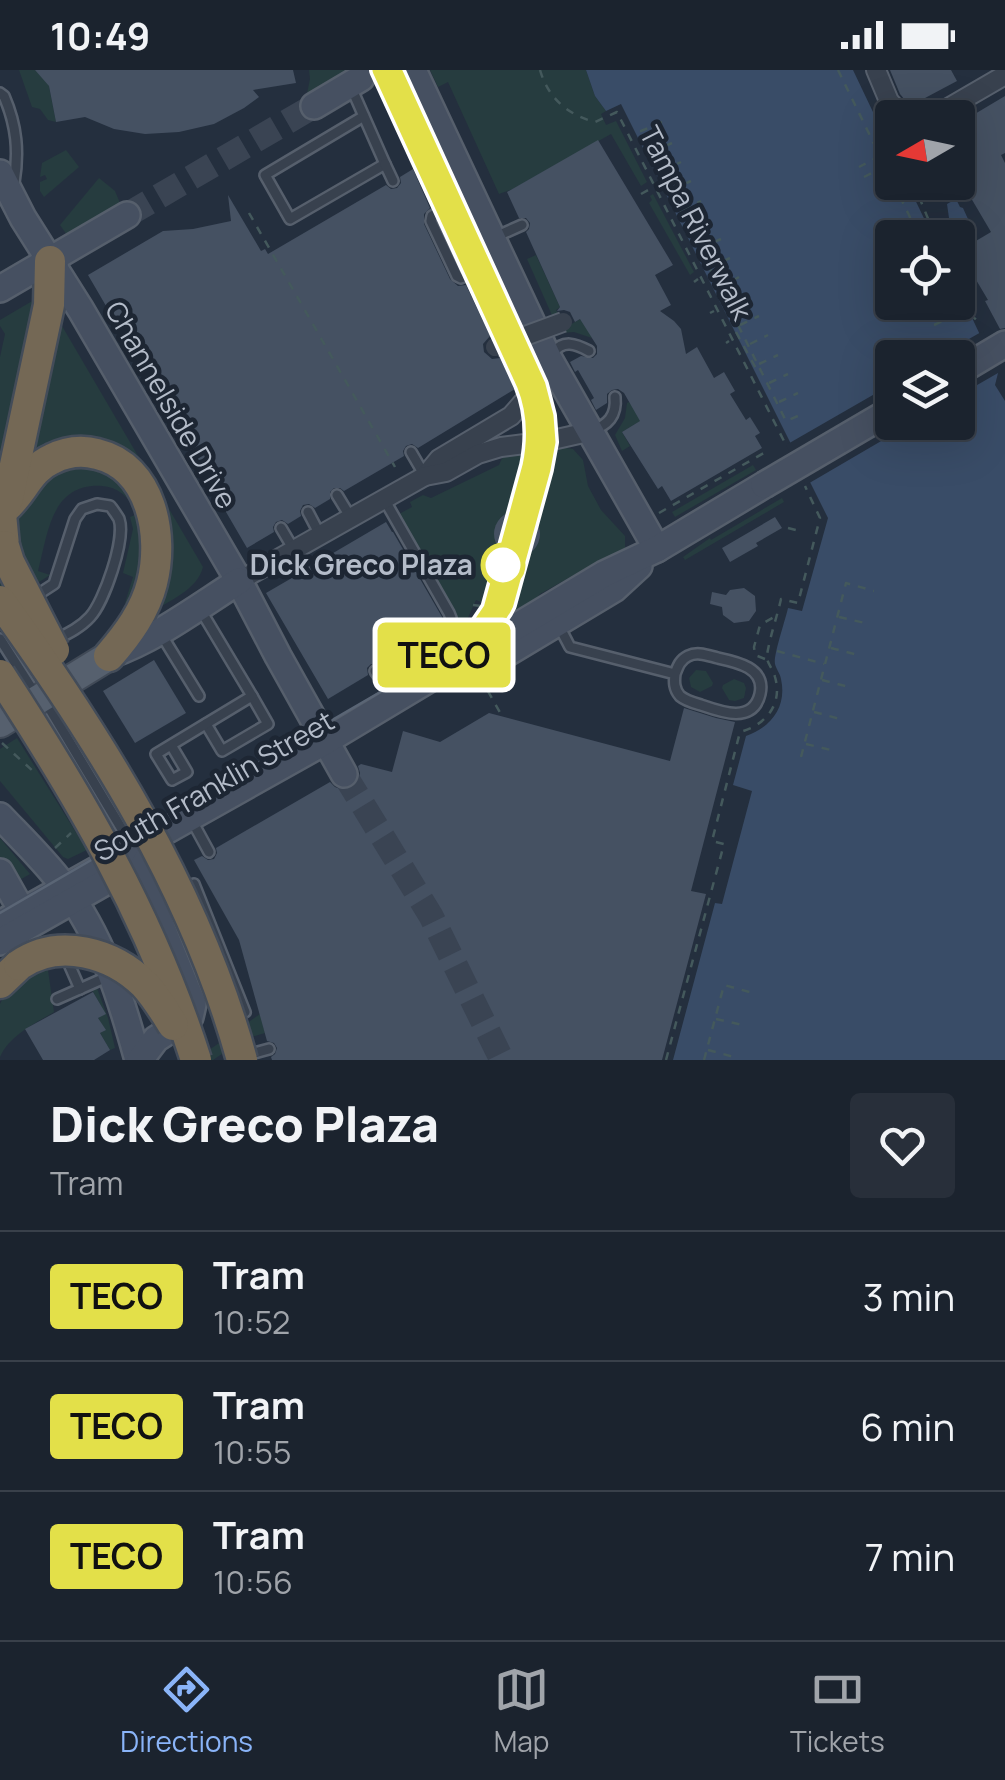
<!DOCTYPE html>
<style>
:root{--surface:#1b232e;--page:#282f3a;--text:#f1f3f6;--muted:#a0a4aa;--line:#39404a;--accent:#8ab4f8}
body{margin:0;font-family:Manrope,sans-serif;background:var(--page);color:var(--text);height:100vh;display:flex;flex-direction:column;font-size:38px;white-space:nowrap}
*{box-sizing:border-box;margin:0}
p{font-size:32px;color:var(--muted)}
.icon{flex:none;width:55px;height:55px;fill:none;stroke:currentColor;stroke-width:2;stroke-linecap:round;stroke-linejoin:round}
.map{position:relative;height:990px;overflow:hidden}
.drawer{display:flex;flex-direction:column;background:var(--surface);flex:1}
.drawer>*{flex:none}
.badge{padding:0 20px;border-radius:8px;font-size:35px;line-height:65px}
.needle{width:65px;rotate:261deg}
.controls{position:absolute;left:875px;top:30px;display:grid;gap:20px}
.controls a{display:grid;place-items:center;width:100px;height:100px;border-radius:10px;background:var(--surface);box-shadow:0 10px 40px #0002,0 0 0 2px var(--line);font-size:50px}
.map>.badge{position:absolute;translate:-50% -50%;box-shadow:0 0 0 5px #fff}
.round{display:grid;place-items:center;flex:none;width:105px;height:105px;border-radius:10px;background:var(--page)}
.overview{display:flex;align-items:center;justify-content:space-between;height:170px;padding:0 50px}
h1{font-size:48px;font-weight:800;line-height:75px}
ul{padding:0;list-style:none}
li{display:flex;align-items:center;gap:30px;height:130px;padding:0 50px;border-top:2px solid var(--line)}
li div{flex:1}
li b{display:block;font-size:38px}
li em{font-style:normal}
li .badge{min-width:110px;font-weight:700;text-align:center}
.status{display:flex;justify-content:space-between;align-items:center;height:70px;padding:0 50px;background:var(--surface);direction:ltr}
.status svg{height:28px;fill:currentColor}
.dock{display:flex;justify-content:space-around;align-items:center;height:140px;border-top:2px solid var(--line);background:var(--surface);font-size:28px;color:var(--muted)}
.dock a{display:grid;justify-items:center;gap:5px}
.dock .active{color:var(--accent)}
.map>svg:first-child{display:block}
.green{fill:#263c3f}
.water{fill:#394c67;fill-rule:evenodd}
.pier{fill:#242f3e}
.building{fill:#455162}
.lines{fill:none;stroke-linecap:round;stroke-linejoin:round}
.secondary-tunnel{stroke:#3a4453;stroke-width:25;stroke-dasharray:25 12;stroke-linecap:butt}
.lane-casing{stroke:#565f6c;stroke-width:14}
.street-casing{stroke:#565f6c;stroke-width:22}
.secondary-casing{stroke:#565f6c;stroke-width:30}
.primary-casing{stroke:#414a57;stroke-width:32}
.highway-casing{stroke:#434c59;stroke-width:35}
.path{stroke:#44595c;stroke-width:2.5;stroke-dasharray:8 8;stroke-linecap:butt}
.lane{stroke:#38414e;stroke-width:9}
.street{stroke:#38414e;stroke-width:18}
.secondary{stroke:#465061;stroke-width:25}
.primary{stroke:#56606e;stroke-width:28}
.highway{stroke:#746855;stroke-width:30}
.tram{stroke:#5a6575;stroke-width:2.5}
.street-bridge-casing{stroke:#565f6c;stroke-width:22;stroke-linecap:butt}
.secondary-bridge-casing{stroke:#565f6c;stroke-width:30;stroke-linecap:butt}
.highway-bridge-casing{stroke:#434c59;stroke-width:35;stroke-linecap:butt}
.path-bridge{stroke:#44595c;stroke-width:2.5;stroke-dasharray:8 8;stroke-linecap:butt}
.street-bridge{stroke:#38414e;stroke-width:18}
.secondary-bridge{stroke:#465061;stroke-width:25}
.highway-bridge{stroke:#746855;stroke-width:30}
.line-casing{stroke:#fff;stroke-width:22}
.line{stroke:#e3e049;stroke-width:15}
.stop-dot{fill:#fff;stroke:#e3e049;stroke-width:5}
.labels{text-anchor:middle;stroke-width:9;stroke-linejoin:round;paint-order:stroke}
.street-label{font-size:28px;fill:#b4bcc9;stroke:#1d2633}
.stop-label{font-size:28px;font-weight:bold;fill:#b4bcc9;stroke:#1d2633;text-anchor:end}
</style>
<div class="status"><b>10:49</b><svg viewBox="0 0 49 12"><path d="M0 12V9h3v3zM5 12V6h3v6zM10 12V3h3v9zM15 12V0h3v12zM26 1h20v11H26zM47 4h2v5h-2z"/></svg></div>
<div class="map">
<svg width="1005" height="990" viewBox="0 0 1005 990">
<rect width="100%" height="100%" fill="#242f3e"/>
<g class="green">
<path d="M19 0H35L47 6 56 52 48 50 40 39 32 37Z"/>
<path d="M309 0H350L307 24 310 9Z"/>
<path d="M430 0H586L595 26 606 41 601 44 606 55 616 51 647 112 641 116 611 64 513 119 499 124 448 12 438 17Z"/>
<path d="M66 80 79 97 44 127 40 121V112L47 109 45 105 40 107 42 93Z"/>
<path d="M99 108 115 121 120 133 67 165 60 155Z"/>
<path d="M653 124 694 202 690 205 649 133 652 130 650 126Z"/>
<path d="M536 185 560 237 556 240 566 257 584 247 592 268 574 262 561 263 559 261 527 189Z"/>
<path d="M39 227 55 244 203 497C197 519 175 527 156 540L125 533 133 507 123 503 133 459 130 447 137 444C131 429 119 417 102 416 51 413 48 463 38 501L50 505 0 537V287L5 264 0 256V250Z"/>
<path d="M629 332 644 349 622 362 630 376 622 381 615 365 625 348 627 333Z"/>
<path d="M566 378 573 379 583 390 588 416 601 440 625 466V482L614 492 574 505 540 524 524 542 509 546 504 542 476 530 466 552 454 566 450 560 455 551 454 543 399 444 412 437 410 432 423 425 431 428 499 395 503 386 524 382Z"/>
<path d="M753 395 756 400 675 447 672 442Z"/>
<path d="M782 428 784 432 685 490 683 487 710 468 711 470Z"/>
<path d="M696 600 706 601 713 613 712 616 700 622 691 617 689 608Z"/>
<path d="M734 609 744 613 746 618 744 628 735 631 729 630 722 618 723 615Z"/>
<path d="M17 668 87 780 68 789 63 787 0 711V679Z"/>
<path d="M0 768 30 804 13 814 0 793Z"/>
<path d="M37 871 47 893 54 942C34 954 10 965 0 987V934L4 926 0 892Z"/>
<path d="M97 918 108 948 115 978 110 980 100 963 105 960 98 948 105 943 92 920Z"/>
<path d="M260 944 265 963 244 969 213 990H204L202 985Z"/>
</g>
<g class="water">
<path d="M586 0H853L892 82V112L907 113 933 167 892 168V232H958V218L997 301 1005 313V990H673L715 833 722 834 752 721 733 715 746 666C772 657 787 636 781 609 780 603 776 599 775 594 773 586 786 548 788 538L802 541 828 448 621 34 606 41 595 26ZM892 288H958V352H892Z"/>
<path d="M956 129 960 137 963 138 972 158 964 162 961 158 952 154 953 150 949 148 947 134Z"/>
</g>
<g class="pier">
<path d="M983 261 1002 300 999 302 1005 312V331L995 315 998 303 958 326V288L937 287Z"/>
<path d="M892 314V352L912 353 806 415 786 375Z"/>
</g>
<g class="building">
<path d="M35 0H293L296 13 253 20 259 27 244 38 214 54 179 62 145 64 114 59 85 47 56 52 49 16Z"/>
<path d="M890 0H951L957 11 910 36 900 24Z"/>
<path d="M1005 26V83L1001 85 1005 93V258L1000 259 985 231 988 230 959 181 991 162 961 111 936 126 928 112H958V54Z"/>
<path d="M598 70 673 195 655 205 671 235 660 241 674 251 681 259 686 284 697 277 714 308 724 302 735 321 730 324 746 350 750 347 760 363 755 366 762 378 671 431 662 416 658 419 622 362 640 351 624 323 618 319 612 320 607 324V333L596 340 591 330 594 328 578 300 575 302 570 292 581 286 593 288 597 284V276L580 249 575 252 570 242 564 240 557 241 560 237 526 162 529 159 530 153 526 148H519L507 122Z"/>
<path d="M413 99 430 138 424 144V154L450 209 458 216 466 215 490 266 483 274 484 282 492 289 500 288 515 319 418 378 412 374 406 376 403 381 404 386 344 421 340 418H334L330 422V429L315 438 309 434 303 435 300 441 301 446 288 454 282 450 276 452 273 457 274 462 247 478 88 205 163 161 193 159 231 151 228 125 261 181 265 179 268 184 386 115 391 119 397 118 401 113 400 107Z"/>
<circle cx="517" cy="464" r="23"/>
<path d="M775 447 782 458 756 473 758 476 730 492 722 478Z"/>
<path d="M386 452 392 462H393L442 547 441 562 446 565 452 564 454 566 438 576 435 570 426 569 425 566 406 577 408 580 381 596 371 594 367 598 368 605 328 629 266 523 297 505 301 509 307 508 312 504 311 496Z"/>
<path d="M744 518 755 526 756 541 749 551 734 553 723 545 722 537 710 534 712 522 726 525 730 520Z"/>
<path d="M154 590 186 643 135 673 103 621Z"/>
<path d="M684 638 716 648 735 652 691 821 706 824 662 990H272L271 987 275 984 277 978 274 973 267 971 239 870 194 790 202 786 208 790 214 789 217 783 216 778 330 712 335 717 343 720 353 718 358 711 360 703 358 696 361 694 392 702 403 661 440 672 489 643 670 691Z"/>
<path d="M93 922 106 944 98 948 106 960 100 963 110 980 94 990H43L25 959Z"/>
</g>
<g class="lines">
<g class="secondary-tunnel">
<path d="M127 145 314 36"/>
<path d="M344 704 431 846 502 990"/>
</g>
<defs>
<g id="lane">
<path d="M351 17 385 94 290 149 265 105 364 46"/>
<path d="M0 23 4 26C17 56 19 82 14 113"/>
<path d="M385 94 393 111"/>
<path d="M469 126 432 146 431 151 457 206 461 208 499 190"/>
<path d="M495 167 522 155"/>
<path d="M553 283C563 269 576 274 589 281"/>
<path d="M591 361C608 355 617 346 615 327"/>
<path d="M411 382 425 406"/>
<path d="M337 425 351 448"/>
<path d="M384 429 449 543 451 548 448 557"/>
<path d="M308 442 320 465"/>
<path d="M281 458 294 480"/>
<path d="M292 482 304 501"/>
<path d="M34 527 54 514 75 449 82 439 97 434 110 436C112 438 118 447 119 449 126 469 104 532 90 547 81 557 69 563 57 569"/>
<path d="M559 556 570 577 675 604C674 612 674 619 680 626 686 631 694 633 701 635 721 642 753 654 760 624 766 598 737 592 718 588 709 586 698 581 688 586 680 590 678 596 675 604"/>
<path d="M161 564 199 626"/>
<path d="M0 569 37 627"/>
<path d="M375 601 377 604H383L430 576"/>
<path d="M45 631 132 776"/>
<path d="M206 654 222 681 268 654 252 626"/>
<path d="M171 675 187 702 172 710 156 684 252 626 200 539"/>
<path d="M191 749 209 782"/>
<path d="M155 838 194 814 245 942 236 948"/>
<path d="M65 885 80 919"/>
<path d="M57 929 109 906"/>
<path d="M247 985 269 979"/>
</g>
<g id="street">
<path d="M876 0 889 31 904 48"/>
<path d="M931 48 1005 5"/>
<path d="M425 406 439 389 511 346 538 315 549 289"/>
<path d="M239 511 425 406 446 402 478 384 501 377 548 371 588 362"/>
</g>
<g id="secondary">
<path d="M413 0 549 289 657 479"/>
<path d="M314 36 361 8"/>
<path d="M0 103 23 148 81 240 239 511 278 586 344 704"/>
<path d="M0 219 127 145"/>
<path d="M958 302 1005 274"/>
<path d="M110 585C156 569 198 537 239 511"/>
<path d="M497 589 614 519 639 496"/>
<path d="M0 746C21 768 44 790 62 814 102 866 121 928 138 990"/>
<path d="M0 802 22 841"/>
<path d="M0 854 326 671 604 504 657 479 764 415"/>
<path d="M0 872 102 814"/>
<path d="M140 990 156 969 190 947 193 934 143 811V796L149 786"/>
</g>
<path id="primary" d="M0 653 109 586"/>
<g id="highway">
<path d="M5 438C23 423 29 399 52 389 66 382 82 380 97 384 152 397 164 466 152 513 145 541 128 564 109 586"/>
<path d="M4 476 1 444 8 428 49 235 50 191"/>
<path d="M0 913 19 895"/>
</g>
</defs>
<use href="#lane" class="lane-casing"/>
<use href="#street" class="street-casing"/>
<use href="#secondary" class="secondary-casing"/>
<use href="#primary" class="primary-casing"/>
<use href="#highway" class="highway-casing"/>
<g class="path">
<path d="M540 0C548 28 568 45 595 52L617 42 786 375"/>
<path d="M838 0 880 86 859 97"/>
<path d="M662 52 641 61 786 351 805 343"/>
<path d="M889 55 892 64"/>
<path d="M653 82 672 73"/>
<path d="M663 101 681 92"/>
<path d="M864 107 885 96 892 111"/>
<path d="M893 112 920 168"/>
<path d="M913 112 936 168"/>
<path d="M662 114 673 131"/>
<path d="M672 120 691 111"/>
<path d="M641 124 650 119"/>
<path d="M683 140 701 131"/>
<path d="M249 143 395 397"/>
<path d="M692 159 710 150"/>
<path d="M701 178 721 169"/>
<path d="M711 197 730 188"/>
<path d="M694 212 698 209"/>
<path d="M958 214 973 247 979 252"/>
<path d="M721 217 739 207"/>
<path d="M730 236 749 227"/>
<path d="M710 243 714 241"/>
<path d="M740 255 759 246"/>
<path d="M934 255 958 244 952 232"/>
<path d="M736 262 758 302"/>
<path d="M726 273 729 271"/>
<path d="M750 274 768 265"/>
<path d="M759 294 778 285"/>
<path d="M769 313 788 304"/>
<path d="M779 332 798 323"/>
<path d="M659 443 769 380"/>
<path d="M788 458 796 460"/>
<path d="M473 535 481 536"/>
<path d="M839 547 865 553"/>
<path d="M831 578 858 585"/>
<path d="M777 581 824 594"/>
<path d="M765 589 755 585 754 577 760 555 774 547"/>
<path d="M822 610 849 617"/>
<path d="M814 642 840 649"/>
<path d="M2 673 33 701"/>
<path d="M806 674 831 680"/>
<path d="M801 687 846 513 874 521"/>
<path d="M55 778 71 763"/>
<path d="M716 949 743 955"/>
<path d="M708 980 734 987"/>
<path d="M666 990 724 774 712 771 740 662C766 655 783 634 775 607 773 598 766 593 767 585 770 566 777 547 781 529L798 533 820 448 805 416"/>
<path d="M704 990 724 915 753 923"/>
</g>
<use href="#lane" class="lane"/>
<use href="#street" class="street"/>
<use href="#secondary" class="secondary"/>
<use href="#primary" class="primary"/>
<use href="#highway" class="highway"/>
<g class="tram">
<path d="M394 0 538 315 546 346 548 371 530 444"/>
<path d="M0 843 480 564C506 544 511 518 518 487"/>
</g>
<defs>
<path id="street-bridge" d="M495 277 563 252"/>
<path id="secondary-bridge" d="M764 415 892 340"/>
<g id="highway-bridge">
<path d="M4 476 9 492 54 580"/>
<path d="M0 531C101 671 196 822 242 990"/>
<path d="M0 605C81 729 151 848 196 990"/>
<path d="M19 895C59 867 113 883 145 915 156 927 165 942 173 955"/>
</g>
</defs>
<use href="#street-bridge" class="street-bridge-casing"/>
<use href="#secondary-bridge" class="secondary-bridge-casing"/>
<use href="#highway-bridge" class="highway-bridge-casing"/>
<path class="path-bridge" d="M452 568 481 609 502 646"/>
<use href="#street-bridge" class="street-bridge"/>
<use href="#secondary-bridge" class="secondary-bridge"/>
<use href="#highway-bridge" class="highway-bridge"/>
</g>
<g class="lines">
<defs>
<path id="line" d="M380 0 524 314C535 341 536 367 530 396L491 539 476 561 440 588C465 573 493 562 506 534L543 399 548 372 546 346 538 315 394 0"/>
</defs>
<use href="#line" class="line-casing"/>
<use href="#line" class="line"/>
</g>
<circle class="stop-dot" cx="503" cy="495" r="20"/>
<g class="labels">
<g class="street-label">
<text transform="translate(696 153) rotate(63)" y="10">Tampa Riverwalk</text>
<text transform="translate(171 335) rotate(60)" y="10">Channelside Drive</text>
<text transform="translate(214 716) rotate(-30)" y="10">South Franklin Street</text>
</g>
<g class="stop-label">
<text x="473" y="505">Dick Greco Plaza</text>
</g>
</g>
</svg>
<div class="controls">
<a><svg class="needle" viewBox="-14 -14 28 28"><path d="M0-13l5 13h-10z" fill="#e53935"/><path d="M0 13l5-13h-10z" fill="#a0a4aa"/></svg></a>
<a><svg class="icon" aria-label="locate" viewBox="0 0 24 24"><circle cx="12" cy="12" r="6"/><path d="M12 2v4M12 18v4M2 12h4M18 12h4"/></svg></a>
<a><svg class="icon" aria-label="layers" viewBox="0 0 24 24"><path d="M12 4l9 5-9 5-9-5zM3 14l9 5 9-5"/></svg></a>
</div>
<b class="badge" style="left:444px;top:585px;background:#e3e049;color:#111">TECO</b>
</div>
<section class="drawer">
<div class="overview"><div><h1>Dick Greco Plaza</h1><p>Tram</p></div><a class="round"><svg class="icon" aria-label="heart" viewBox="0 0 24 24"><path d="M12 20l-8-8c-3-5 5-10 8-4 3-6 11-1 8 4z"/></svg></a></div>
<ul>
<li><span class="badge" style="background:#e3e049;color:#111">TECO</span><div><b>Tram</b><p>10:52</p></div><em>3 min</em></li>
<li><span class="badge" style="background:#e3e049;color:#111">TECO</span><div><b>Tram</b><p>10:55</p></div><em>6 min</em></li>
<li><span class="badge" style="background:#e3e049;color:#111">TECO</span><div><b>Tram</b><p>10:56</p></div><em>7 min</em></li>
</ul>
</section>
<nav class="dock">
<a class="active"><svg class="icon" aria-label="directions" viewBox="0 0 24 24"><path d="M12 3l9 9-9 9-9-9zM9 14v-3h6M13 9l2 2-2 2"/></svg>Directions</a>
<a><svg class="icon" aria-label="map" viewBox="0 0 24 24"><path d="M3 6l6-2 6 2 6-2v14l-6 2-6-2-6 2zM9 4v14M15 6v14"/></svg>Map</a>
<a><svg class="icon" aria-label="tickets" viewBox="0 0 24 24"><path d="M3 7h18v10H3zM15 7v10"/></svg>Tickets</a>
</nav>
